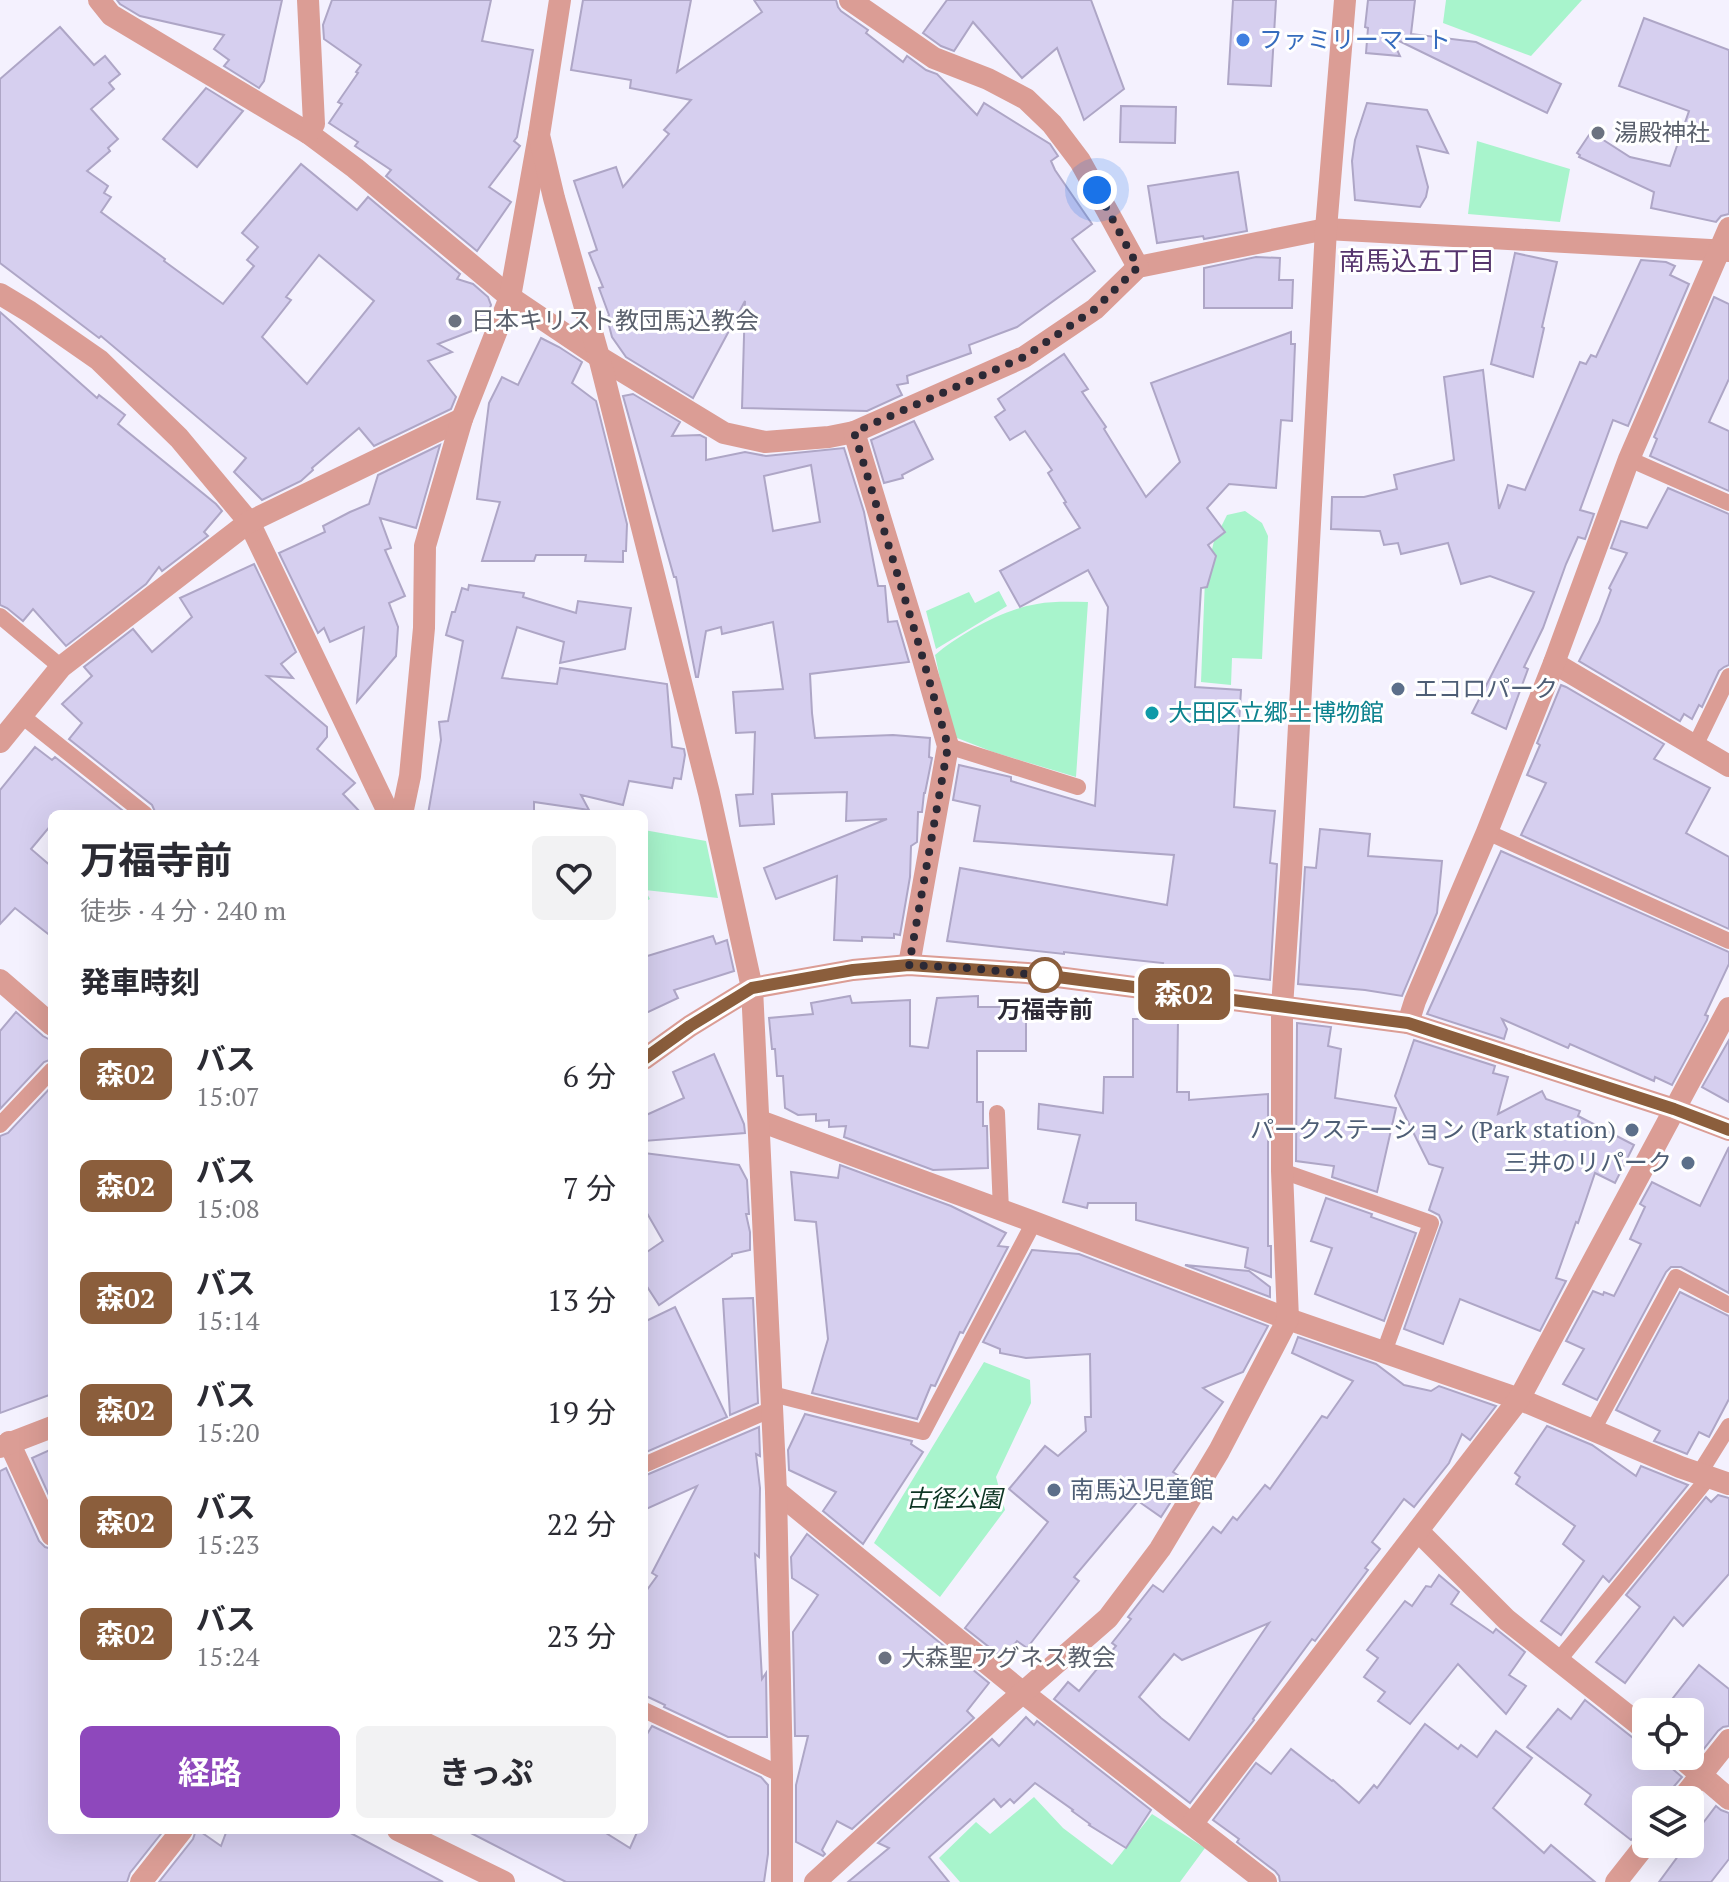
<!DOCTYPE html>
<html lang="ja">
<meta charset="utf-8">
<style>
:root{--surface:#fff;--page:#f2f2f3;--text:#2b2b33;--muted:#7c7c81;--accent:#8e48bc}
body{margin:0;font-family:"PT Serif","Noto Sans JP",serif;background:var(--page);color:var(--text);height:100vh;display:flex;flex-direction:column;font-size:30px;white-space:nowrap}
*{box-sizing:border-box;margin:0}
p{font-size:26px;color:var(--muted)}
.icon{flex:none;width:44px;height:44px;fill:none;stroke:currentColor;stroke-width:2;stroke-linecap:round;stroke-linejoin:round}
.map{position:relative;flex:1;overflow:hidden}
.details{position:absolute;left:48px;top:810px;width:600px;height:1024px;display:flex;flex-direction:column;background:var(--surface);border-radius:12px;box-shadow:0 8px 32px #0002}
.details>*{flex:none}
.badge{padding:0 16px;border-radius:12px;font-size:28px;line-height:52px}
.controls{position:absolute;left:1632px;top:1698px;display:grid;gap:16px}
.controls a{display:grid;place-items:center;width:72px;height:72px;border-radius:12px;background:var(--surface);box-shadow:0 8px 32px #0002;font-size:40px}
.you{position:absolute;width:40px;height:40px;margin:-20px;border:6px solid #fff;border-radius:50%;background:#1a73e8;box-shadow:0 0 0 12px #1a73e833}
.map>.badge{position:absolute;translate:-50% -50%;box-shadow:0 0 0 4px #fff}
h2{padding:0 32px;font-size:30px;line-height:72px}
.round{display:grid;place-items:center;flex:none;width:84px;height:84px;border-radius:12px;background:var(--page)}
.head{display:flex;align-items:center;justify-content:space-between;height:136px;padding:0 32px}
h1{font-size:38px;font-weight:700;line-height:60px}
.primary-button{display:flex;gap:16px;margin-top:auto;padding:16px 32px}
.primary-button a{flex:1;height:92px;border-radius:12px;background:var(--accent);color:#fff;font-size:32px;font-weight:700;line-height:92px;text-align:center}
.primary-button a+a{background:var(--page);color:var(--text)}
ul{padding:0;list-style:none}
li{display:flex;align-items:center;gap:24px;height:112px;padding:0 32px}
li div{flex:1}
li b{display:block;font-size:30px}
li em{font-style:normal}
li .badge{min-width:88px;font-weight:700;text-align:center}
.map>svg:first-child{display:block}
.green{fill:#a8f4cc}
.building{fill:#d6cfef;stroke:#aea6c6;stroke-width:2;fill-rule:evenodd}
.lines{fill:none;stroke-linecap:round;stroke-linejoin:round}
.service{stroke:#db9d95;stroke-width:16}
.minor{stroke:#db9d95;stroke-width:22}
.tertiary{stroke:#db9d95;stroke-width:22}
.line-casing{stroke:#fff;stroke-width:18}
.line{stroke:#8b5e3c;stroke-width:12}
.walk{stroke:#2c2935;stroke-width:8;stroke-dasharray:0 14.4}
.shop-dot{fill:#3f7fe0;stroke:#fff;stroke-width:3}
.worship-dot{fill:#6b7280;stroke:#fff;stroke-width:3}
.service-dot{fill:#5c6f8a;stroke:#fff;stroke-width:3}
.culture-dot{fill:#0f9aa8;stroke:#fff;stroke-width:3}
.stop-dot{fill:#fff;stroke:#8b5e3c;stroke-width:4}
.labels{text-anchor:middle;stroke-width:6;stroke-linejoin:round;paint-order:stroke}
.shop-label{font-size:24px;fill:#366cbe;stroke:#fff;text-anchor:start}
.worship-label{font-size:24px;fill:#5b616d;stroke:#fff;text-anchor:start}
.service-label{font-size:24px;fill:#4e5e75;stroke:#fff;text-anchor:start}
.culture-label{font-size:24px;fill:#0d838f;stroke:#fff;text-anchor:start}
.stop-label{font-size:24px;font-weight:bold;fill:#2c2935;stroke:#fff}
.park-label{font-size:24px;font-style:italic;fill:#0d3523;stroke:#fff}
.neighbourhood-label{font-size:26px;fill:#55346d;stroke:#fff}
</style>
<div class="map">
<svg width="1729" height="1882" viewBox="0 0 1729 1882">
<rect width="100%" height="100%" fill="#f4f1fe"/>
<g class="green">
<path d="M1446 0H1582L1531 56 1443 23Z"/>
<path d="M1477 141 1570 169 1560 222 1468 214Z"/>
<path d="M1245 511 1262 523 1268 536 1262 659 1232 658 1231 685 1201 682 1205 579 1214 541 1227 515Z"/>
<path d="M999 591 1007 606 936 649 926 611 969 592 975 603Z"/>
<path d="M1088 602 1076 777 993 752 952 736 935 655C960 634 1004 609 1037 604 1053 601 1071 602 1088 602Z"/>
<path d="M644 830 706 841 718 898 645 890 650 899 644 902Z"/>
<path d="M984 1362 1030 1380 1031 1403 996 1477 1005 1510 940 1597 874 1543Z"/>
<path d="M1034 1797 1063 1828 1112 1865 1152 1814 1205 1848 1180 1882H960L939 1858 976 1822 990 1834Z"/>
</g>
<g class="building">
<path d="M117 0H282L264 81 259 88 224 66 229 60 214 49 224 35 140 16 120 4Z"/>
<path d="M332 0H491L482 41 533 50 517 137 514 141 520 146 489 187 511 202 477 251 386 176 391 170 355 146 358 142 329 123 342 104 338 102 358 73 356 72 361 65 324 39 323 25Z"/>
<path d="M583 0H691L677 72 762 12 754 0H836L838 7 841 11 868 30 866 33 903 62 907 56 926 70 937 74 977 115 984 103 1050 144 1058 156 1051 161 1055 170 1092 224 1072 239 1095 271 1017 327 969 345 971 353 907 376 908 383 897 385 902 395 867 411 742 408 745 301 693 398 626 357 612 337 607 318 609 315 599 288 603 287 589 253 597 250 574 181 616 167 623 187 669 134 664 130 691 100 630 88 631 80 571 70Z"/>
<path d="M947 0H1091L1124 89 1084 120 1057 48 1022 78 973 22 954 51 941 46 923 33Z"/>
<path d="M1233 0H1276L1271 86 1228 84Z"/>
<path d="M1368 0H1415L1411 34 1476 42 1561 84 1547 113 1391 37 1400 56 1366 53 1368 28 1365 27Z"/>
<path d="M1644 18 1729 50V214L1721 216 1716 222 1651 208 1654 192 1579 157 1580 155 1577 153 1591 132 1630 157 1670 166 1689 111 1619 86Z"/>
<path d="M60 27 94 65 105 56 120 74 109 83 114 89 91 109 118 139 108 148 110 151 87 171 108 186 104 193 111 197 101 212 165 259 164 261 223 304 254 266 247 260 258 247 242 233 301 164 357 210 368 197 460 274 457 279 473 284 488 297 491 305 484 324 479 323 477 329 438 344 452 352 428 361 456 397 451 409 374 446 359 428 312 468 313 470 301 481 262 500 234 472 246 458 101 336 99 338 0 263V79ZM319 255 374 301 307 384 262 337 291 300 286 297Z"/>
<path d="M206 88 243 111 197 167 163 139Z"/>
<path d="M1367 103 1427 110 1448 153 1417 146 1428 187 1426 197 1420 207 1355 200 1352 161 1355 140Z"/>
<path d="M1121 106 1176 107 1175 143 1120 142Z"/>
<path d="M1238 172 1247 231 1204 239 1203 236 1157 243 1148 186Z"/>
<path d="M1515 253 1557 262 1542 327 1544 328 1533 377 1491 364Z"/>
<path d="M1256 257 1280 258 1279 280H1293L1292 308H1204V268Z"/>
<path d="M1641 260 1666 262 1675 266 1670 275 1689 284 1628 426 1613 420 1580 510 1594 514 1585 539 1578 537 1566 564 1543 628 1524 667 1528 669 1506 729 1472 713 1534 592 1490 576 1461 584 1448 543 1401 554 1398 543 1384 545 1380 531 1331 529 1332 497H1364L1397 489 1394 475 1454 460 1444 377 1483 370 1499 509 1508 485 1525 490 1580 362 1586 364 1591 355 1596 357Z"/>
<path d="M1714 297 1729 304V379L1709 422 1729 431V491L1650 456 1657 439 1654 437Z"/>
<path d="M0 312 97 398 99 395 125 415 118 424 216 504 222 511 204 532 208 536 162 571 159 567 146 584 66 646 33 609 23 621 7 608 0 605Z"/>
<path d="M1291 332V344H1295L1292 421 1281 420 1276 488 1229 484 1207 508 1225 532 1208 545 1216 556 1207 587 1201 588 1195 687 1241 690 1234 807 1275 811 1270 863 1277 864 1270 980 1162 967 1163 963 1125 959 1064 952V954L947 941 960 868 1167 905 1174 855 974 841 980 806 953 800 959 765 1011 777V781L1095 806 1108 607 1088 570 1020 607 1000 571 1080 528 1064 503 1066 502 1048 473 1052 470 1025 431 1010 440 995 417 1005 410 998 399 1064 354 1088 389 1082 392 1106 427 1104 429 1146 497 1180 462 1151 383Z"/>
<path d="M541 338 559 347 582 362 572 383 596 401 627 524 626 551H623V562L585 561 586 555H536L534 561H482L500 502 477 499 489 403 502 377 518 385Z"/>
<path d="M633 394 680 422 672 436 700 435 706 438V460L745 452 766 456 844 448 864 512 878 586H885L888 622 897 621 909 662 810 674 812 713 815 738 893 735 930 738 929 757 932 758 925 793H924L922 812H918L917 842 911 846 910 877 900 935 894 934V938L862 937V941L834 940 837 876 776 899 764 868 887 819 846 821 847 792 772 794 774 824 740 826 736 795 753 794 755 732 736 733 733 692 783 689 773 622 722 634 721 627 706 631 698 677H696L676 577H674L623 396ZM811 465 820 522 773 531 764 476Z"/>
<path d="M914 421 933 459 902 475 903 478 884 483 871 440Z"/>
<path d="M440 445 416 528 380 518 391 548 385 550 405 596 389 603 398 627 396 656 357 702 364 627 330 642 324 628 318 633 279 553 325 532 323 526 350 512 369 504 378 475Z"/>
<path d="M1668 488 1729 514V665L1724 667 1719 671 1702 707 1699 705 1692 719 1684 714 1680 721 1579 661 1599 622 1611 590 1609 588 1627 553 1611 548 1621 521 1647 528Z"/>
<path d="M254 564 296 652 281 664 293 678 267 676 327 727V737L317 749 355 783 343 794 362 814H156L152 805 69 739 82 723 62 704 92 676 84 667 133 629 152 652 192 617 180 598Z"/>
<path d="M469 585 524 593 523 597 576 613 578 601 631 608 625 649 560 663 564 642 517 627 502 678 557 684 560 668 667 684 672 747 684 749 685 755 681 779 674 778 672 788 629 781 623 805 581 795 589 810 534 802V814H428L441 740 439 722 448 721 463 641 446 635 452 612H455L462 588 468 590Z"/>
<path d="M1561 685 1566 687 1664 744 1654 759 1710 788 1686 833 1729 857V929L1521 835 1546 783 1527 775 1540 745 1537 743Z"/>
<path d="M35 747 52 760 55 757 127 814H52V824L31 849 52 867V937L15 908 0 924V790Z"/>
<path d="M1320 829 1370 834 1368 856 1442 861 1437 913 1402 996 1365 990 1298 984 1305 867 1316 868Z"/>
<path d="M1501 851 1729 952V964L1705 1015 1708 1016 1707 1020 1672 1085 1655 1077 1654 1081 1570 1044 1568 1048 1502 1019 1507 1029 1504 1039 1427 1014Z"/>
<path d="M713 936 716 944 727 940 734 971 674 990 678 998 644 1014V957Z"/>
<path d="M850 996 852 1003 910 1000V1046L928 1048 937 998 978 996V1007H1026V1051H977V1102H983V1126H987L988 1168 933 1170 844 1137 846 1126 829 1127V1120L816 1121V1114L798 1115 785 1108 783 1076H777L775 1049H772L769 1018 813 1014 811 1003Z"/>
<path d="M16 1012 43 1036 52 1041V1059L44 1062 0 1109V1031Z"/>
<path d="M1133 1019H1178L1177 1092H1189V1100L1268 1094V1246H1271V1277L1245 1267 1248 1248 1136 1220V1203H1088L1087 1208 1063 1202 1080 1135 1038 1129 1039 1104 1103 1113 1104 1077H1133Z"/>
<path d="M1297 1023 1331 1027 1328 1046 1341 1049 1335 1098 1396 1108 1377 1192 1332 1177 1334 1166 1296 1161Z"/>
<path d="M1414 1040 1495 1066 1493 1073 1508 1077 1498 1114 1542 1091 1546 1099 1580 1111 1578 1116 1634 1145 1615 1183 1595 1173 1578 1223 1576 1222 1556 1278 1566 1281 1540 1331 1460 1299 1443 1344 1404 1329 1442 1222 1439 1215 1429 1210 1443 1168 1429 1164 1395 1096Z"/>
<path d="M1729 1040V1102L1702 1087Z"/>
<path d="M714 1054 744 1124 745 1133 644 1141V1116L684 1098 673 1072Z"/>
<path d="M52 1086V1394L0 1413V1136L8 1133Z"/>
<path d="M1729 1147V1293L1681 1267H1671L1666 1272 1597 1400 1563 1384 1584 1349 1566 1341 1593 1291 1603 1295 1604 1292 1614 1296 1641 1244 1630 1239 1645 1207 1640 1204 1652 1182 1700 1206Z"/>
<path d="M644 1153 739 1165 747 1180 749 1214H746L750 1232V1250L732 1254V1256L659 1305 644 1282V1254L663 1241 644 1208Z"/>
<path d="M840 1165 951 1206 1006 1233 998 1246 1008 1247 963 1333 960 1332 935 1386 931 1385 917 1419 812 1393 828 1339 816 1222 795 1220 791 1172 838 1178Z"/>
<path d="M1326 1198 1372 1214 1371 1217 1416 1233 1384 1321 1315 1294 1332 1248 1311 1241Z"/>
<path d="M1032 1250 1079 1254 1268 1326 1243 1372 1203 1388 1223 1402 1173 1472 1185 1480 1161 1517 1138 1501 1074 1577 1079 1581 1027 1648 1017 1641 1003 1658 965 1628 1048 1522 1009 1489 1045 1446 1058 1456 1086 1431 1085 1417H1091L1090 1354 1026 1358 1000 1353V1349L983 1342Z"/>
<path d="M1185 1265 1249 1271 1270 1287V1297Z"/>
<path d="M1680 1292 1729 1316V1399L1709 1437 1699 1432 1687 1454 1654 1441 1660 1431 1616 1410Z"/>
<path d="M753 1298 758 1403 730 1415 723 1299Z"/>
<path d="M675 1307 727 1417 644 1453V1322Z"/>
<path d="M1298 1337 1376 1364 1404 1385 1431 1391 1439 1386 1496 1406 1470 1440 1462 1434 1449 1463 1414 1507 1404 1499 1372 1542 1380 1549 1365 1568 1368 1570 1315 1641 1312 1639 1253 1719 1254 1720 1190 1803 1054 1699 1068 1682 1079 1691 1116 1646 1112 1643 1131 1619 1128 1617 1153 1585 1163 1592 1213 1527 1221 1533 1233 1517 1237 1520 1265 1485 1270 1489 1322 1416 1327 1418 1353 1381 1292 1353ZM1269 1623 1189 1740 1161 1718 1139 1697 1174 1654 1182 1660Z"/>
<path d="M805 1414 912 1441 911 1444 923 1452 863 1544 823 1511 836 1492 789 1470 788 1450Z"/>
<path d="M1547 1426 1592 1445 1636 1476 1641 1466 1688 1485 1609 1582 1603 1576 1561 1635 1541 1621 1584 1561 1563 1544 1575 1526 1516 1484 1520 1477 1515 1473Z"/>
<path d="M759 1427 760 1456 756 1454 760 1488 759 1557 755 1554 762 1679 766 1673 767 1737H728L664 1707 665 1705 644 1695V1594L657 1576 652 1573 697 1486 644 1510V1476Z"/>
<path d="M52 1449V1502L32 1458Z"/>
<path d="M6 1468 39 1541 45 1547 52 1549V1830H164L130 1873 127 1882H0V1471Z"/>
<path d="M1718 1495 1729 1498V1574L1683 1626 1674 1617 1625 1683 1596 1662 1640 1607 1626 1595 1706 1497 1711 1502Z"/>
<path d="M807 1534 989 1683 967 1711 974 1718 852 1829 837 1821 822 1850 825 1854 823 1856 796 1842V1785L808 1736H795L793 1632 818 1595 792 1578 791 1557Z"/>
<path d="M1439 1575 1459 1592 1451 1604 1493 1633 1496 1629 1525 1652 1509 1675 1526 1686 1506 1714 1458 1664 1410 1724 1378 1701 1385 1692 1364 1677 1378 1658 1367 1650 1405 1601 1412 1606 1426 1586 1431 1587Z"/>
<path d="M1699 1665 1729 1689V1726L1723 1727 1718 1731 1699 1755 1690 1747V1712H1662Z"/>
<path d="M1585 1700 1637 1741 1646 1744V1756H1665L1669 1766 1682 1777 1670 1791 1667 1800H1646V1830L1640 1831 1631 1840 1585 1804 1591 1795 1527 1747 1558 1709 1571 1719Z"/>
<path d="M1026 1717 1034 1725 1037 1721 1151 1810 1126 1848 1089 1825 1090 1824 1072 1811 1073 1810 1035 1783 1014 1803 1010 1799 1001 1807 994 1799 929 1857 949 1882H848L889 1848 878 1843 992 1739 999 1746Z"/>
<path d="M1425 1724 1458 1749 1461 1745 1477 1757 1496 1731 1532 1758 1493 1808 1544 1853 1551 1845 1595 1882H1280L1279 1876 1275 1871 1237 1842 1239 1839 1213 1820 1256 1763 1271 1774 1291 1749 1332 1781 1333 1780 1359 1803 1374 1785 1377 1788Z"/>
<path d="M652 1726 761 1777 768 1785V1854L764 1882H566L465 1830H601L630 1848 638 1830H644V1739Z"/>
<path d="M1716 1806 1721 1810 1729 1813V1859L1711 1882H1659L1687 1844H1690V1840Z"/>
<path d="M196 1830H198L221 1846 227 1830H345L443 1882H159L193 1839Z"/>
</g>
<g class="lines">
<g class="service">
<path d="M1629 459 1729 503"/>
<path d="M0 616 61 667"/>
<path d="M22 716 145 814"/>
<path d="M948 746 1078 787"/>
<path d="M1695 746 1729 676"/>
<path d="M1487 832 1729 941"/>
<path d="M997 1113 1001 1211"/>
<path d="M0 1125 52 1070"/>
<path d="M1282 1171 1431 1223 1384 1352"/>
<path d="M772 1394 923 1432 1034 1222"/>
<path d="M1593 1430 1676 1277 1729 1305"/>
<path d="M644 1465 772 1409"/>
<path d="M1699 1474 1729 1426"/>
<path d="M1558 1661 1709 1477"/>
<path d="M644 1710 782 1775"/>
</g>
<g class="minor">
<path d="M99 0 111 15 308 133 355 168 510 297 599 357 724 433 765 442 829 437 854 432 1024 357 1095 309 1138 267 1326 229 1729 251"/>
<path d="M850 0 934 58 988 79 1026 99 1052 124 1080 161 1138 267"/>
<path d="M308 133 314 124 308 0"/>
<path d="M0 294 30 312 99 360 179 438 249 522 389 814"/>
<path d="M854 432 919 645 948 746 909 965"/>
<path d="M1554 663 1729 766"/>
<path d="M0 742 61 667 249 522 462 419"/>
<path d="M402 814 410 776 424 628 425 546 462 419 510 297 539 135"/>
<path d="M0 980 52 1025"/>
<path d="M1408 1023 1415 1001 1487 832 1554 663 1629 459 1729 228"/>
<path d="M760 1121 1034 1222 1288 1319 1519 1399 1680 1467 1729 1484"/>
<path d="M9 1442 52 1535"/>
<path d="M776 1491 1022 1692 1266 1882"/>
<path d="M1418 1531 1507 1620 1646 1730"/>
<path d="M1679 1756 1729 1799"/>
<path d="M1681 1800 1729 1740"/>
<path d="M1192 1824 1519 1399 1729 1008"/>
<path d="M398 1830 504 1882"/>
<path d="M141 1882 182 1830"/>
<path d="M815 1882 1004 1709 1108 1618 1160 1549 1219 1451 1288 1319 1282 1171V1007L1291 873 1326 229 1345 0"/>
<path d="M1616 1882 1646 1844"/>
</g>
<g class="tertiary">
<path d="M560 0 539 135 554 198 599 357 709 793 752 988 776 1491 782 1775V1882"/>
<path d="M644 1059 690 1026 752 988 853 970 909 965 1027 973 1408 1023 1674 1109 1729 1130"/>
<path d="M0 1447 52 1427"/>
</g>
</g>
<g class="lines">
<defs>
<path id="line" d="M644 1059 690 1026 752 988 853 970 909 965 1027 973 1408 1023 1674 1109 1729 1130"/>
</defs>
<use href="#line" class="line-casing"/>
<use href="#line" class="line"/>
<path class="walk" d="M1045 975 1056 977 968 968 909 965 948 746 919 645 854 432 1024 357 1095 309 1138 267 1097 190"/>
</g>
<circle class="shop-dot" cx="1243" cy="40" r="8"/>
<g class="worship-dot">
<circle cx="1598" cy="133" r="8"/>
<circle cx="455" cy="321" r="8"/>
<circle cx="885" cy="1658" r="8"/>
</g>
<g class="service-dot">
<circle cx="1398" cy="689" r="8"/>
<circle cx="1632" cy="1130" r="8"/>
<circle cx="1688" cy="1163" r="8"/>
<circle cx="1054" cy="1490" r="8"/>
</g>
<circle class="culture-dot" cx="1152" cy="713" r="8"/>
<circle class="stop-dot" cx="1045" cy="975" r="16"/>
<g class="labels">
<g class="shop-label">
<text x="1259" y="48">ファミリーマート</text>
</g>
<g class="worship-label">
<text x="1614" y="141">湯殿神社</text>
<text x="471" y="329">日本キリスト教団馬込教会</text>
<text x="901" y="1666">大森聖アグネス教会</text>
</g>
<g class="service-label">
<text x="1414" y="697">エコロパーク</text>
<text x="1616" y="1138" text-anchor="end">パークステーション (Park station)</text>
<text x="1672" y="1171" text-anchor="end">三井のリパーク</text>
<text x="1070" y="1498">南馬込児童館</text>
</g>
<g class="culture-label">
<text x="1168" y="721">大田区立郷土博物館</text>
</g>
<g class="stop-label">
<text x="1045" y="1018">万福寺前</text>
</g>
<g class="park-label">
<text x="954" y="1507">古径公園</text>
</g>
<g class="neighbourhood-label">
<text x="1417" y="270">南馬込五丁目</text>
</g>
</g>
</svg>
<div class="controls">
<a><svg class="icon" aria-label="locate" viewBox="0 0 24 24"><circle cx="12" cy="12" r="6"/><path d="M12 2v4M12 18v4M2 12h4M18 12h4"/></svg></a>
<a><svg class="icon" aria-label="layers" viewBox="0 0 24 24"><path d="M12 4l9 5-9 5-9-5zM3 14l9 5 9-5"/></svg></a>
</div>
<div class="you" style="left:1097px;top:190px"></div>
<b class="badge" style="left:1184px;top:994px;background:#8b5e3c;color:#fff">森02</b>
<section class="details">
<div class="head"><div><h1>万福寺前</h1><p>徒歩 · 4 分 · 240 m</p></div><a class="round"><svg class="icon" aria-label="heart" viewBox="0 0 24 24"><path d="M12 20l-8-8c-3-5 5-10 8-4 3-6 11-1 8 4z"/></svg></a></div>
<h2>発車時刻</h2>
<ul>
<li><span class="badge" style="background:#8b5e3c;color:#fff">森02</span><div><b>バス</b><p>15:07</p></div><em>6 分</em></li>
<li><span class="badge" style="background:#8b5e3c;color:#fff">森02</span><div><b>バス</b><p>15:08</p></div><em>7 分</em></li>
<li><span class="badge" style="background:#8b5e3c;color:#fff">森02</span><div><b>バス</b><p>15:14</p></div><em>13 分</em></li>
<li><span class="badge" style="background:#8b5e3c;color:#fff">森02</span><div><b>バス</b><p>15:20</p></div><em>19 分</em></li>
<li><span class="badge" style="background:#8b5e3c;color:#fff">森02</span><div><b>バス</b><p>15:23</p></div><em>22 分</em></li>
<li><span class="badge" style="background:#8b5e3c;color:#fff">森02</span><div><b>バス</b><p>15:24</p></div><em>23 分</em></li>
</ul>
<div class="primary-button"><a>経路</a><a>きっぷ</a></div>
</section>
</div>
